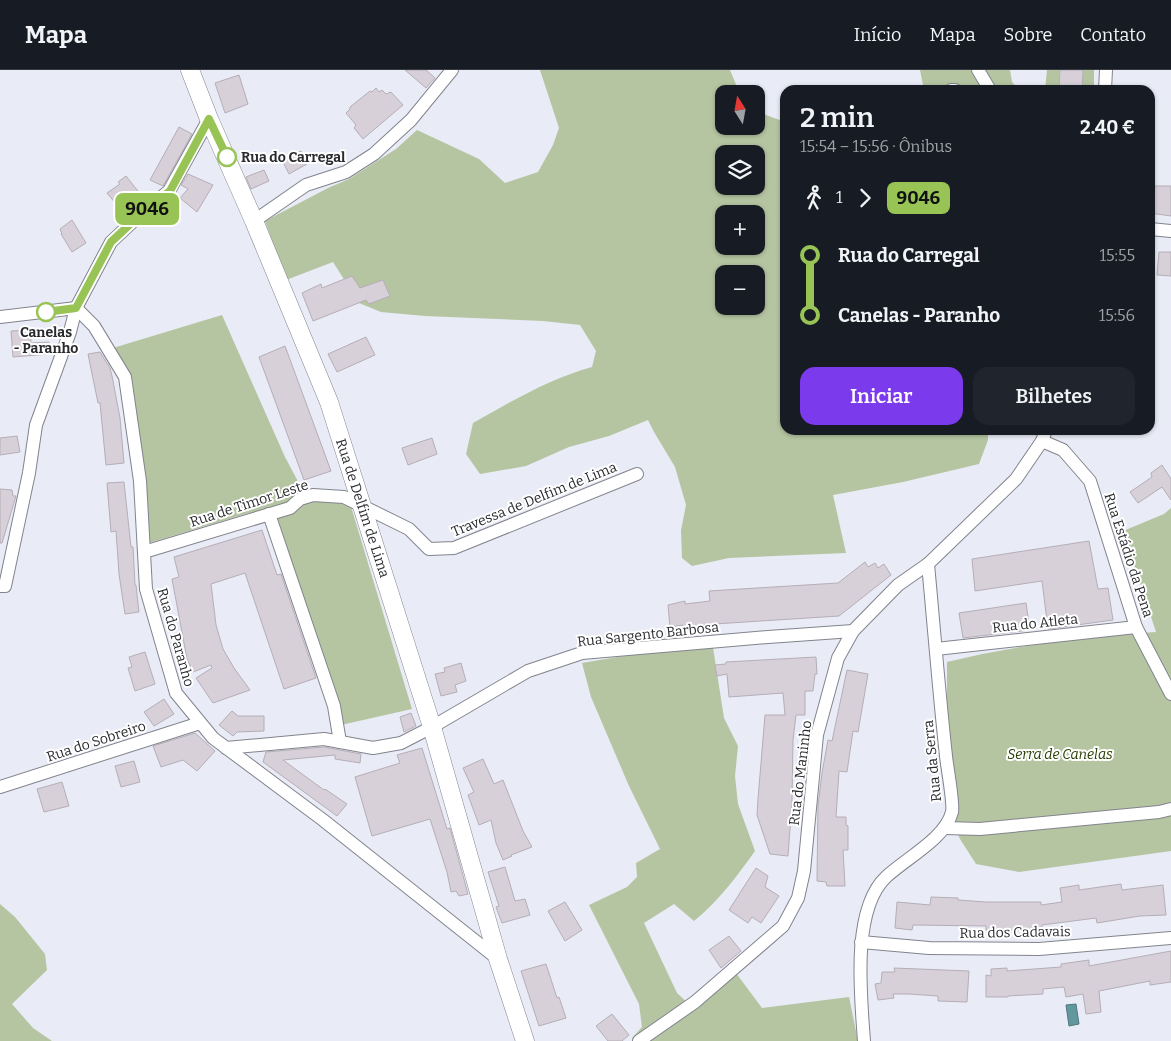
<!DOCTYPE html>
<html lang="pt">
<meta charset="utf-8">
<style>
:root{--surface:#171b24;--page:#20242c;--text:#f1f3f6;--muted:#9ea1a6;--line:#363941;--accent:#7c3aed}
body{margin:0;font-family:Bitter,serif;background:var(--page);color:var(--text);height:100vh;display:flex;flex-direction:column;font-size:19px;white-space:nowrap}
*{box-sizing:border-box;margin:0}
p{font-size:16px;color:var(--muted)}
.icon{flex:none;width:28px;height:28px;fill:none;stroke:currentColor;stroke-width:2;stroke-linecap:round;stroke-linejoin:round}
.map{position:relative;flex:1;overflow:hidden}
.side{position:absolute;left:780px;top:15px;width:375px;height:350px;display:flex;flex-direction:column;background:var(--surface);border-radius:15px;box-shadow:0 1px 4px #0004}
.side>*{flex:none}
.badge{padding:0 10px;border-radius:8px;font-size:18px;line-height:32px}
.needle{width:32px;rotate:349deg}
.controls{position:absolute;left:715px;top:15px;display:grid;gap:10px}
.controls a{display:grid;place-items:center;width:50px;height:50px;border-radius:10px;background:var(--surface);box-shadow:0 1px 4px #0004;font-size:25px}
.map>.badge{position:absolute;translate:-50% -50%;box-shadow:0 0 0 2px #fff}
.legs{display:flex;align-items:center;gap:8px;height:55px;padding:0 20px;font-size:16px}
.legs p{margin-inline-start:auto}
.summary{display:flex;align-items:center;justify-content:space-between;height:85px;padding:0 20px}
h1{font-size:28px;font-weight:600;line-height:38px}
.primary-button{display:flex;gap:10px;margin-top:auto;padding:10px 20px}
.primary-button a{flex:1;height:58px;border-radius:15px;background:var(--accent);color:#fff;font-size:20px;font-weight:600;line-height:58px;text-align:center}
.primary-button a+a{background:var(--page);color:var(--text)}
ul{padding:0 20px;list-style:none}
li{display:flex;align-items:center;gap:18px;height:60px;font-size:19px}
li i{display:grid;place-items:center;width:8px;height:100%;margin:0 6px;background:currentColor}
li i::after{content:'';width:12px;height:12px;margin:-6px;border:4px solid;border-radius:50%;background:var(--surface)}
li p{margin-inline-start:auto}
li:first-child i{background:linear-gradient(#0000 50%,currentColor 0)}
li:last-child i{background:linear-gradient(currentColor 50%,#0000 0)}
header{display:flex;align-items:center;gap:30px;box-sizing:border-box;height:70px;padding:0 25px;background:var(--surface);border-bottom:1px solid var(--line)}
header strong{font-size:24px}
nav{display:flex;gap:28px;margin-inline-start:auto;font-size:18px}
.map>svg:first-child{display:block}
.green{fill:#b5c5a1;fill-rule:evenodd}
.water{fill:#61989e;stroke:#50777c}
.building{fill:#d7d0d9;stroke:#b5aeb7}
.lines{fill:none;stroke-linecap:round;stroke-linejoin:round}
.street-casing{stroke:#82848d;stroke-width:14}
.secondary-casing{stroke:#82848d;stroke-width:19}
.street{stroke:#fff;stroke-width:12}
.secondary{stroke:#fff;stroke-width:18}
.line-1-casing{stroke:#fff;stroke-width:11}
.line-1{stroke:#98c455;stroke-width:8}
.stop-1-dot{fill:#fff;stroke:#98c455;stroke-width:2.5}
.labels{text-anchor:middle;stroke-width:4;stroke-linejoin:round;paint-order:stroke}
.stop-label{font-size:14px;font-weight:bold;fill:#292a2e;stroke:#fff;text-anchor:start}
.street-label{font-size:14px;fill:#292a2e;stroke:#fff}
.park-label{font-size:14px;font-style:italic;fill:#293d00;stroke:#fff}
</style>
<header>
<strong>Mapa</strong>
<nav><a>Início</a><a>Mapa</a><a>Sobre</a><a>Contato</a></nav>
</header>
<div class="map">
<svg width="1171" height="971" viewBox="0 0 1171 971">
<rect width="100%" height="100%" fill="#e9ebf6"/>
<g class="green">
<path d="M540 0H730L740 24H724V56H756V38L766 45 785 52V360H988V370L979 394 903 412 833 425 846 483 729 488 692 496 682 488 681 460 686 435 675 397 654 362 648 350 609 366 569 377 526 396 480 404 466 384 473 353C512 331 549 309 592 297L596 281 580 255 543 251 425 246 381 242 359 233 333 192 286 210 265 151 328 118 349 109 396 79 417 60 479 89 505 113 538 102 553 75 559 58ZM724 84H756V116H724ZM724 144H756V176H724ZM724 204H756V236H724Z"/>
<path d="M920 0H1010L1012 12 1019 20H924Z"/>
<path d="M1047 0H1060L1059 20H1045Z"/>
<path d="M1083 0H1094V20H1082Z"/>
<path d="M222 245 285 387 301 417 349 430 412 639 341 655 271 443H249L142 475 130 340 113 278Z"/>
<path d="M1171 438V781L1019 802 976 794 960 769 947 740V592C1015 575 1086 567 1156 562L1123 461 1164 444Z"/>
<path d="M712 571 724 648 738 676 735 706 738 734 755 781C737 806 718 832 694 851L674 834 644 853 677 923 693 938 736 903 762 938 849 927 858 971H633L632 968 642 957 639 934 589 835 627 817 637 807 636 793 660 779 629 716 591 627 582 593Z"/>
<path d="M0 834 15 847 45 884 47 900 12 934 33 958 52 971H0Z"/>
</g>
<path class="water" d="M1076 934 1079 954 1069 956 1066 935Z"/>
<g class="building">
<path d="M405 0H426L435 8 426 18Z"/>
<path d="M1060 0H1083L1082 20H1059Z"/>
<path d="M239 5 248 34 225 43 215 13Z"/>
<path d="M376 18 379 22 382 20 386 24 391 22 403 35 363 69 354 58 356 55 346 43 350 39V37L370 21 372 22Z"/>
<path d="M179 57 192 64 163 116 150 110Z"/>
<path d="M301 81 307 94 289 104 282 90Z"/>
<path d="M264 100 269 111 251 119 246 107Z"/>
<path d="M188 104 213 115 197 142 180 128 188 119 181 115Z"/>
<path d="M126 106 141 125 121 140 107 123 120 114 118 112Z"/>
<path d="M1150 116H1171V146L1150 143Z"/>
<path d="M72 150 86 173 72 182 61 164H62L60 159Z"/>
<path d="M1159 182H1171V206L1157 205Z"/>
<path d="M352 206 360 218 383 210 390 226 369 234 366 230 313 251 302 223 321 214 322 218Z"/>
<path d="M30 260 31 273 49 272V284L13 287 11 261Z"/>
<path d="M366 267 375 285 337 302 328 284Z"/>
<path d="M285 276 331 401 304 410 259 287Z"/>
<path d="M100 282 110 298 112 306 120 348 124 393 106 395 100 333H98L88 284Z"/>
<path d="M17 366 20 382 0 385V368Z"/>
<path d="M432 368 437 384 408 395 402 378Z"/>
<path d="M1162 395 1171 409V430L1162 417 1138 433 1130 422 1152 407 1151 403Z"/>
<path d="M124 412 131 477H133L135 515H136L139 542 125 544 119 504 116 461 111 462 107 413Z"/>
<path d="M0 419 12 420 13 426H16L2 473H0Z"/>
<path d="M262 460 277 505 281 504 316 608 284 619 245 503 211 514 216 555 223 579 234 598 250 620 213 633 196 608 212 598 211 595 193 602 187 589 172 509 179 507 174 487Z"/>
<path d="M1089 471 1098 519 1108 518 1113 550 1048 559 1042 511 975 521 972 489Z"/>
<path d="M865 492 868 497 875 493 878 498 884 494 891 505 839 546 699 555V557L684 559 683 555 670 557 668 535 685 531V534L710 531 709 521 838 513Z"/>
<path d="M1026 533 1030 560 963 568 959 543Z"/>
<path d="M145 582 155 614 135 621 128 598 132 597 129 587Z"/>
<path d="M816 587 817 604H815L813 621H805V645H796L793 670 792 731 788 786 770 784 757 745 758 729 765 645H785L783 623 729 627 727 604 717 606 715 595 726 594V592Z"/>
<path d="M461 593 466 611 455 615 457 622 441 626 435 604 445 602 444 598Z"/>
<path d="M847 600 868 604 858 662 853 661 847 702 839 701 836 747H846V755L848 756V780H843L845 816H827L826 812 817 811 818 736 822 703 828 670 832 671Z"/>
<path d="M164 629 174 644 154 656 144 642Z"/>
<path d="M232 641 238 646H264V661L237 662 233 666 219 655Z"/>
<path d="M411 643 416 656 404 662 400 647Z"/>
<path d="M195 663 215 681 197 701 183 690 161 697 153 676Z"/>
<path d="M324 677 361 684 360 693 335 689V685L283 690 324 720 325 719 347 734 337 746 263 692 266 682Z"/>
<path d="M422 678 447 759 450 758 468 824 459 826 456 821 451 822 447 802 430 749 372 766 355 707 400 693 397 685Z"/>
<path d="M483 689 494 714 503 710 523 761 532 777 511 785 512 786 503 790 496 773 491 750 479 755 468 725 474 722 463 698Z"/>
<path d="M134 691 140 712 121 717 115 696Z"/>
<path d="M62 712 69 736 44 742 37 719Z"/>
<path d="M505 797 515 831 525 829 530 845 502 853 496 837 499 836 488 802Z"/>
<path d="M756 798 768 806 765 817 779 826 761 853 752 847 748 853 729 840Z"/>
<path d="M1121 814 1122 820 1163 815 1166 845 1140 846 1097 853 1096 848 1042 855V860H986V856L913 855 912 860 895 858 897 832 930 835 931 827 958 828V830L986 832H1041V835L1062 832 1060 818 1079 815V820Z"/>
<path d="M565 832 582 860 565 871 548 841Z"/>
<path d="M729 866 741 881 721 898 709 880Z"/>
<path d="M1171 881V912L1150 915V911L1099 921 1101 942 1086 944 1083 924 1066 927 1064 917 1043 919V924L1008 926V927H986V905L991 906V899L1007 898V901L1061 897V894L1089 890V896Z"/>
<path d="M546 894 557 928 559 927 566 948 539 956 521 901Z"/>
<path d="M894 898 969 901 967 932 938 931V926L909 924H893L894 928 878 930 875 914 881 913 882 902H895Z"/>
<path d="M612 944 629 965 622 971H608L596 956Z"/>
</g>
<g class="lines">
<defs>
<g id="street">
<path d="M978 0 990 20"/>
<path d="M951 20H955"/>
<path d="M1105 20 1106 0"/>
<path d="M254 151 306 115 346 102 374 84 411 50 452 0"/>
<path d="M1150 159 1171 161"/>
<path d="M76 238 94 256 125 307 140 411 146 519 176 623 213 668 323 750 498 889"/>
<path d="M0 247 76 238"/>
<path d="M1042 371 1063 380 1090 411 1136 557 1171 624"/>
<path d="M269 444 334 636 340 672"/>
<path d="M144 482 290 438 300 429 313 425 344 427 409 459 429 479 454 478 637 404"/>
<path d="M0 516H5L29 403 36 355 70 262 76 238 111 172 142 143 169 121 209 49"/>
<path d="M936 579 1136 557"/>
<path d="M226 678 324 669 373 678 401 673 432 657 528 601 582 583 768 567 853 561"/>
<path d="M0 717 200 653"/>
<path d="M945 758 980 759 1159 742 1171 739"/>
<path d="M861 872 929 878 1039 879 1171 868"/>
<path d="M639 971 695 932 783 856 798 828 804 801 817 665 838 588 853 561 898 515 928 494 1016 409 1042 371 1046 360"/>
<path d="M864 971C861 927 851 840 886 807 906 788 945 769 952 742 954 733 947 697 946 686 939 622 934 558 928 494"/>
</g>
<path id="secondary" d="M190 0 209 49 254 151 329 332 432 657 498 889 525 971"/>
</defs>
<use href="#street" class="street-casing"/>
<use href="#secondary" class="secondary-casing"/>
<use href="#street" class="street"/>
<use href="#secondary" class="secondary"/>
</g>
<g class="lines">
<defs>
<path id="line-1" d="M46 242 76 238 111 172 142 143 170 121 209 49 227 87"/>
</defs>
<use href="#line-1" class="line-1-casing"/>
<use href="#line-1" class="line-1"/>
</g>
<g class="stop-1-dot">
<circle cx="227" cy="87" r="9"/>
<circle cx="46" cy="242" r="9"/>
</g>
<g class="labels">
<g class="stop-label">
<text x="241" y="92">Rua do Carregal</text>
<text x="46" y="267" text-anchor="middle">Canelas<tspan x="46" dy="16">- Paranho</tspan></text>
</g>
<g class="street-label">
<text transform="translate(534 429) rotate(-22)" y="5">Travessa de Delfim de Lima</text>
<text transform="translate(249 433) rotate(-18)" y="5">Rua de Timor Leste</text>
<text transform="translate(363 438) rotate(72)" y="5">Rua de Delfim de Lima</text>
<text transform="translate(1129 485) rotate(72)" y="5">Rua Estádio da Pena</text>
<text transform="translate(1035 553) rotate(-6)" y="5">Rua do Atleta</text>
<text transform="translate(648 564) rotate(-6)" y="5">Rua Sargento Barbosa</text>
<text transform="translate(176 567) rotate(74)" y="5">Rua do Paranho</text>
<text transform="translate(96 671) rotate(-18)" y="5">Rua do Sobreiro</text>
<text transform="translate(932 691) rotate(-96)" y="5">Rua da Serra</text>
<text transform="translate(800 703) rotate(-83)" y="5">Rua do Maninho</text>
<text transform="translate(1015 862) rotate(-1)" y="5">Rua dos Cadavais</text>
</g>
<g class="park-label">
<text x="1060" y="689">Serra de Canelas</text>
</g>
</g>
</svg>
<div class="controls">
<a><svg class="needle" viewBox="-14 -14 28 28"><path d="M0-13l5 13h-10z" fill="#e53935"/><path d="M0 13l5-13h-10z" fill="#9ea1a6"/></svg></a>
<a><svg class="icon" aria-label="layers" viewBox="0 0 24 24"><path d="M12 4l9 5-9 5-9-5zM3 14l9 5 9-5"/></svg></a>
<a>+</a>
<a>−</a>
</div>
<b class="badge" style="left:147px;top:139px;background:#98c455;color:#111">9046</b>
<section class="side">
<div class="summary"><div><h1>2 min</h1><p>15:54 – 15:56 · Ônibus</p></div><b>2.40 €</b></div>
<div class="legs"><svg class="icon" aria-label="walk" viewBox="0 0 24 24"><circle cx="13" cy="4" r="2"/><path d="M13 8l-2 6 4 7M11 14l-3 7M7 12l3-4h3l4 4"/></svg>1<svg class="icon" aria-label="forward" viewBox="0 0 24 24"><path d="M9 5l7 7-7 7"/></svg><b class="badge" style="background:#98c455;color:#111">9046</b></div>
<ul>
<li><i style="color:#98c455"></i><b>Rua do Carregal</b><p>15:55</p></li>
<li><i style="color:#98c455"></i><b>Canelas - Paranho</b><p>15:56</p></li>
</ul>
<div class="primary-button"><a>Iniciar</a><a>Bilhetes</a></div>
</section>
</div>
